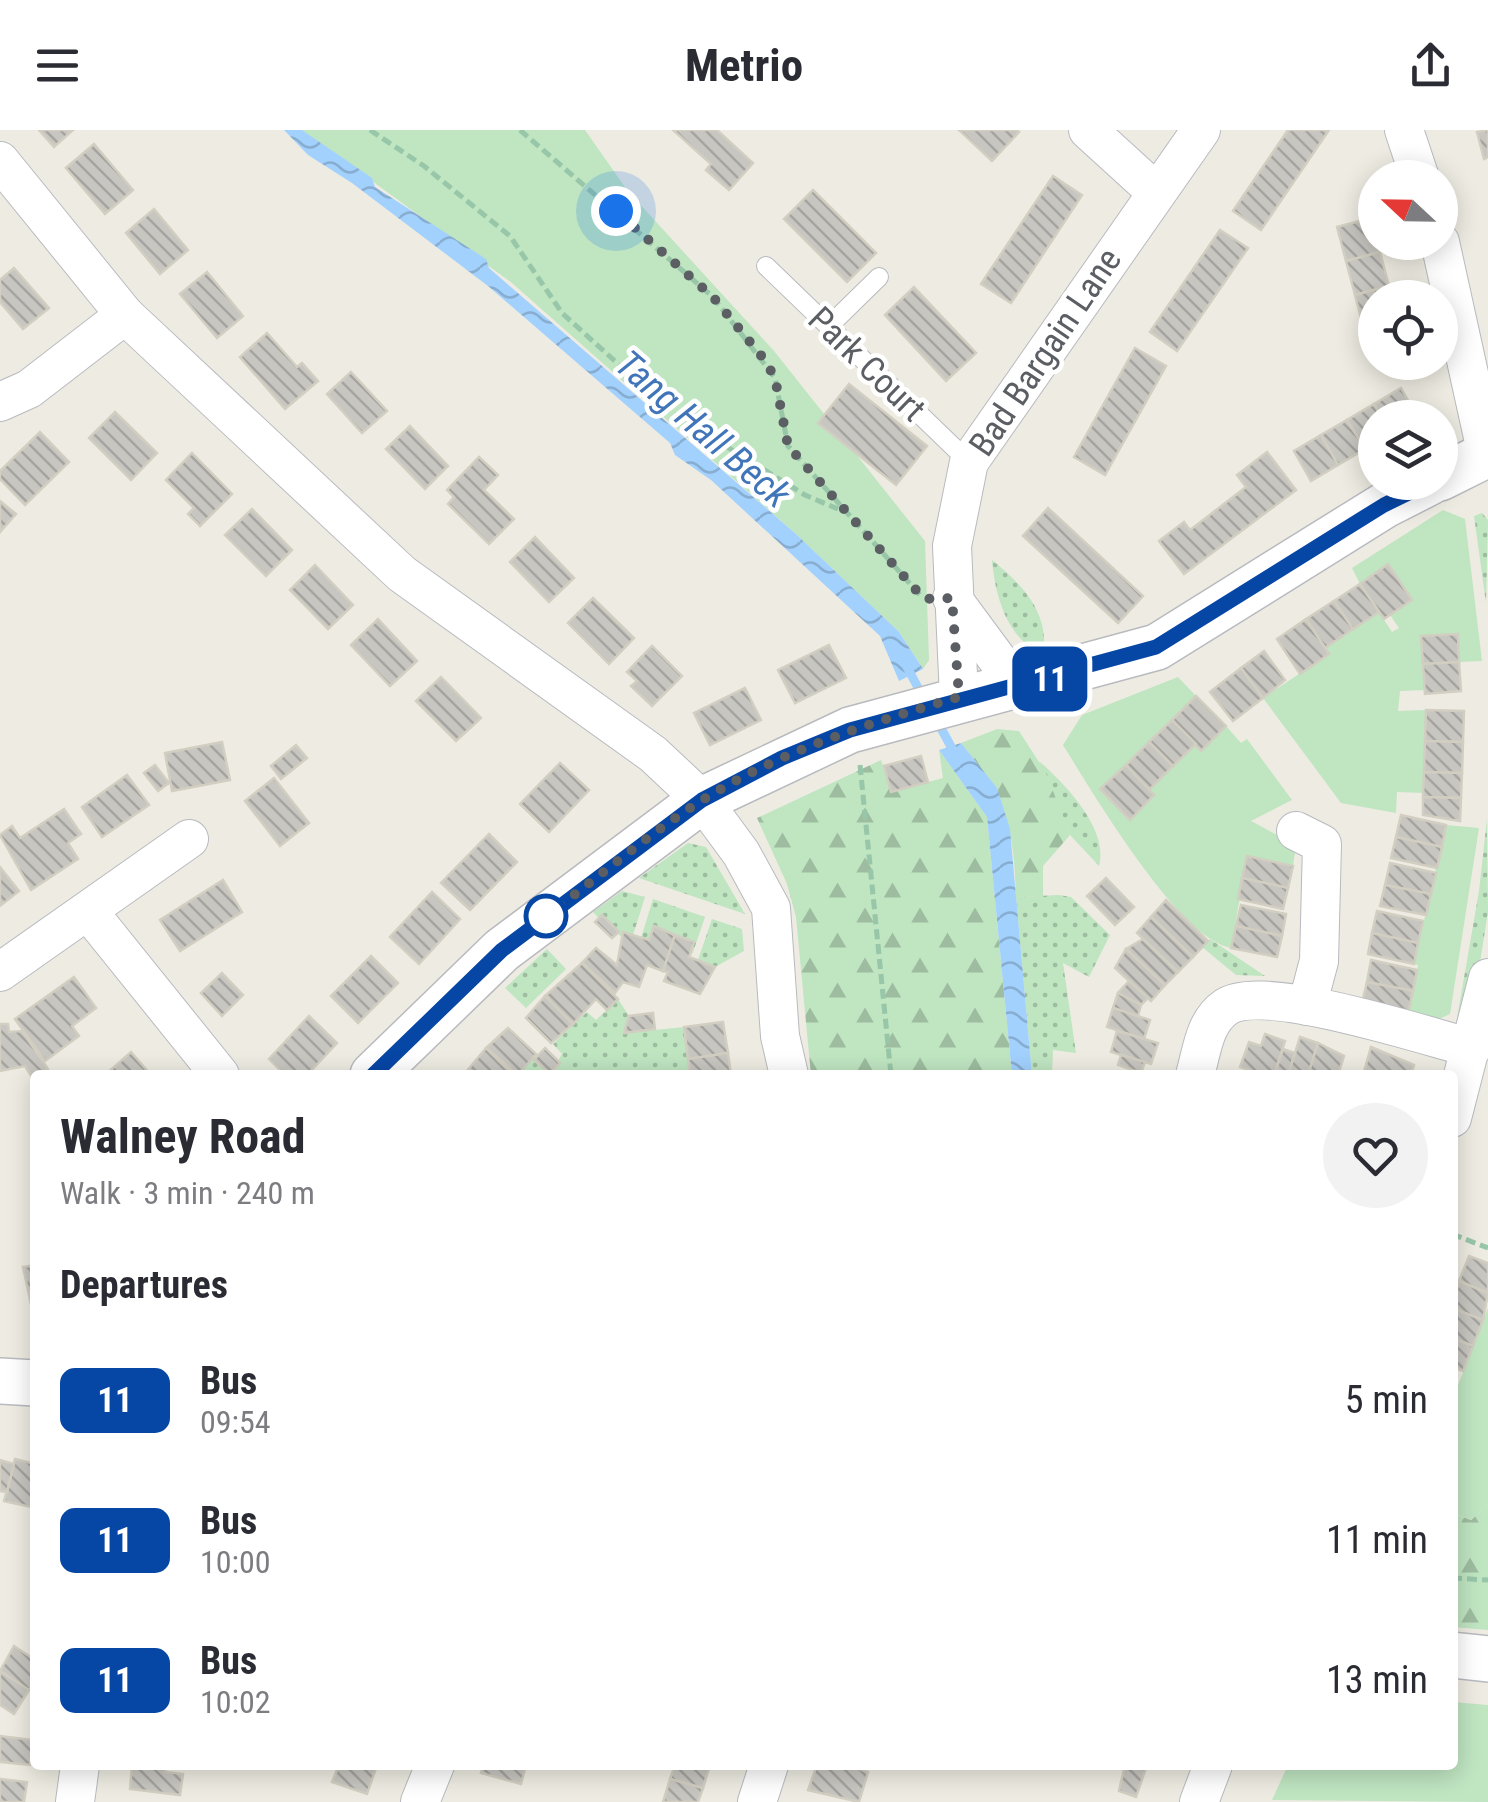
<!DOCTYPE html>
<meta charset="utf-8">
<style>
:root{--surface:#fff;--page:#f2f2f3;--text:#2b2b33;--muted:#7c7c81}
body{margin:0;font-family:"Roboto Condensed",sans-serif;background:var(--page);color:var(--text);height:100vh;display:flex;flex-direction:column;font-size:38px;white-space:nowrap}
*{box-sizing:border-box;margin:0}
p{font-size:32px;color:var(--muted)}
.icon{flex:none;width:55px;height:55px;fill:none;stroke:currentColor;stroke-width:2;stroke-linecap:round;stroke-linejoin:round}
.map{position:relative;flex:1;overflow:hidden}
.drawer{position:absolute;left:30px;top:940px;width:1428px;height:700px;display:flex;flex-direction:column;background:var(--surface);border-radius:10px;box-shadow:0 5px 25px #0003}
.drawer>*{flex:none}
.badge{padding:0 20px;border-radius:15px;font-size:35px;line-height:65px}
.needle{width:65px;rotate:292deg}
.fabs{position:absolute;left:1358px;top:30px;display:grid;gap:20px}
.fabs a{display:grid;place-items:center;width:100px;height:100px;border-radius:50%;background:var(--surface);box-shadow:0 5px 25px #0003;font-size:50px}
.you{position:absolute;width:50px;height:50px;margin:-25px;border:8px solid #fff;border-radius:50%;background:#1a73e8;box-shadow:0 0 0 15px #1a73e833}
.map>.badge{position:absolute;translate:-50% -50%;box-shadow:0 0 0 5px #fff}
h2{padding:0 30px;font-size:38px;line-height:90px}
.round{display:grid;place-items:center;flex:none;width:105px;height:105px;border-radius:52px;background:var(--page)}
.headline{display:flex;align-items:center;justify-content:space-between;height:170px;padding:0 30px}
h1{font-size:48px;font-weight:700;line-height:75px}
ul{padding:0;list-style:none}
li{display:flex;align-items:center;gap:30px;height:140px;padding:0 30px}
li div{flex:1}
li b{display:block;font-size:38px}
li em{font-style:normal}
li .badge{min-width:110px;font-weight:700;text-align:center}
header{display:flex;justify-content:space-between;align-items:center;height:130px;padding:0 30px;background:var(--surface);font-size:45px;font-weight:700}
.map>svg:first-child{display:block}
.grass{fill:url(#grass-dots)}
.forest{fill:url(#forest-firs)}
.green{fill:#bfe5c1}
.water{fill:url(#water-waves)}
.lines{fill:none;stroke-linecap:round;stroke-linejoin:round}
.stream{stroke:#a2d1fe;stroke-width:9}
.building{fill:url(#building-back-hatch);stroke:#d2cec1;stroke-width:2.5}
.service-casing{stroke:#b8babf;stroke-width:20}
.minor-casing{stroke:#b8babf;stroke-width:40}
.tertiary-casing{stroke:#b8babf;stroke-width:48}
.path{stroke:#98c6a8;stroke-width:5;stroke-dasharray:10 5;stroke-linecap:butt}
.service{stroke:#fff;stroke-width:18}
.minor{stroke:#fff;stroke-width:38}
.tertiary{stroke:#fff;stroke-width:45}
.line-casing{stroke:#fff;stroke-width:22}
.line{stroke:#0646a5;stroke-width:15}
.walk{stroke:#5b5e63;stroke-width:10;stroke-dasharray:0 18}
.stop-dot{fill:#fff;stroke:#0646a5;stroke-width:5}
.labels{text-anchor:middle;stroke-width:9;stroke-linejoin:round;paint-order:stroke}
.street-label{font-size:35px;fill:#5b5e63;stroke:#fff}
.water-label{font-size:38px;font-style:italic;fill:#4175b9;stroke:#fff}
</style>
<header><svg class="icon" aria-label="menu" viewBox="0 0 24 24"><path d="M4 6h16M4 12h16M4 18h16"/></svg>Metrio<svg class="icon" aria-label="share" viewBox="0 0 24 24"><path d="M12 15V3M7 8l5-5 5 5M5 13v7h14v-7"/></svg></header>
<div class="map">
<svg width="1488" height="1672" viewBox="0 0 1488 1672">
<defs>
<pattern id="grass-dots" width="8" height="8" patternUnits="userSpaceOnUse" patternTransform="scale(2.5)"><rect width="8" height="8" fill="#bfe5c1"/><path d="M2 2h.1M6 6h.1" fill="none" stroke="#9ebda0" stroke-width="1.8" stroke-linecap="round"/></pattern>
<pattern id="forest-firs" width="22" height="20" patternUnits="userSpaceOnUse" patternTransform="scale(2.5)"><rect width="22" height="20" fill="#bfe5c1"/><path d="M5 1l3.5 6h-7zM16 11l3.5 6h-7z" fill="#9ebda0"/></pattern>
<pattern id="water-waves" width="16" height="10" patternUnits="userSpaceOnUse" patternTransform="scale(2.5)"><rect width="16" height="10" fill="#a2d1fe"/><path d="M0 5q4-4 8 0t8 0" fill="none" stroke="#87add1"/></pattern>
<pattern id="building-back-hatch" width="6" height="6" patternUnits="userSpaceOnUse" patternTransform="scale(2.5)"><rect width="6" height="6" fill="#c8c6c0"/><path d="M-1 5l2 2M0 0l6 6M5-1l2 2" fill="none" stroke="#a5a4a0"/></pattern>
</defs>
<rect width="100%" height="100%" fill="#eeece2"/>
<g class="grass">
<path d="M1482 383 1488 390 1486 473 1474 386Z"/>
<path d="M992 430C1022 454 1050 483 1043 525 1007 509 995 466 992 430Z"/>
<path d="M1039 631C1065 654 1109 699 1099 736L1070 705Z"/>
<path d="M1487 689 1488 782 1473 876 1456 894 1479 761Z"/>
<path d="M688 713 706 717 745 784 639 748Z"/>
<path d="M622 761 645 767 633 805 623 802 621 807 602 785 599 788 593 782Z"/>
<path d="M1059 765 1071 767 1110 805 1089 847 1063 833 1076 923 1053 920 1052 945H1032L1016 767Z"/>
<path d="M653 769 705 787 691 828 694 812 641 808Z"/>
<path d="M712 789 742 799 744 821 715 837 698 830Z"/>
<path d="M1210 809 1265 846 1236 845 1202 817Z"/>
<path d="M547 819 566 839 526 878 505 858Z"/>
<path d="M618 869 629 886 625 903 684 897 690 945H518L532 928 550 944 562 924 553 914 587 882 596 890Z"/>
</g>
<g class="forest">
<path d="M997 599 1019 601 1046 643 1070 705 1043 736V766L1016 767C1014 694 1006 670 961 613Z"/>
<path d="M939 620 987 687 1012 945H811L796 787 787 754 757 688 881 630 891 662 943 648Z"/>
<path d="M1488 1375V1500L1453 1497 1452 1383 1471 1390Z"/>
</g>
<g class="green">
<path d="M302 0H585L627 60 774 221 925 411 929 530 923 539 899 502 796 404 512 153Z"/>
<path d="M1443 380 1465 389 1482 531 1459 532 1457 504 1422 506 1425 560 1400 561 1398 581 1426 580 1424 663 1397 662 1396 683 1341 673 1263 568 1329 524 1325 518 1379 482 1392 502 1399 498 1390 485 1412 469 1389 435 1360 454 1352 438Z"/>
<path d="M1178 547 1196 566 1100 660 1130 689 1154 665 1149 660 1196 614 1202 620 1226 596 1241 613 1247 609 1292 670 1251 691 1296 715 1293 736 1247 727 1231 818C1178 808 1093 663 1063 615L1082 585Z"/>
<path d="M1446 695 1479 698 1450 884 1439 889 1408 883 1418 835 1414 834Z"/>
<path d="M1488 1178V1375L1471 1390 1453 1383 1452 1326 1458 1313 1453 1311V1268Z"/>
<path d="M1453 1572 1488 1575V1672L1272 1670 1288 1635H1452Z"/>
</g>
<g class="water">
<path d="M284 0H302L372 48 375 57 486 129 489 138 796 404 899 502 923 539 899 551 880 506 711 350 675 325 670 313 488 156 352 53 308 25Z"/>
<path d="M961 613 997 658 1010 699 1032 945H1012L987 687 939 620Z"/>
</g>
<g class="lines">
<g class="stream">
<path d="M907 537 923 567"/>
<path d="M936 589 955 624"/>
</g>
</g>
<g class="building">
<path d="M39 0H73L54 17Z"/>
<path d="M673 0H717L753 33 729 60 706 40 711 34Z"/>
<path d="M959 0H1016L1019 2 992 31Z"/>
<path d="M1288 0H1329L1261 100 1233 81Z"/>
<path d="M1488 0V27L1484 29 1477 2Z"/>
<path d="M94 14 133 60 105 84 66 38Z"/>
<path d="M1053 46 1082 65 1011 173 981 154Z"/>
<path d="M813 60 876 123 847 152 784 89Z"/>
<path d="M154 79 188 120 160 144 126 103Z"/>
<path d="M1371 88 1380 122 1346 131 1337 97Z"/>
<path d="M1220 100 1248 118 1177 221 1150 202Z"/>
<path d="M1380 122 1389 156 1355 165 1346 131Z"/>
<path d="M14 138 49 178 23 199 0 172V150Z"/>
<path d="M207 142 243 186 217 208 180 164Z"/>
<path d="M1389 156 1392 168H1375V197L1364 200 1355 165Z"/>
<path d="M914 157 976 223 946 251 885 185Z"/>
<path d="M1375 197 1377 232 1373 233 1364 200Z"/>
<path d="M267 203 297 237 302 233 318 251 285 279 240 227Z"/>
<path d="M1135 218 1166 236 1105 345 1074 327Z"/>
<path d="M351 242 387 281 362 303 327 264Z"/>
<path d="M849 254 927 316 896 355 818 293Z"/>
<path d="M1401 258 1418 288H1382L1374 274Z"/>
<path d="M1374 274 1382 288H1375V313L1365 319 1347 290Z"/>
<path d="M115 282 157 323 131 350 89 308Z"/>
<path d="M1347 290 1365 319 1338 335 1321 305Z"/>
<path d="M410 296 448 336 425 359 386 319Z"/>
<path d="M40 302 69 332 25 375 0 349V341Z"/>
<path d="M1321 305 1338 335 1311 351 1294 321Z"/>
<path d="M1267 322 1296 360 1184 444 1159 411 1184 392 1190 400 1246 357 1237 345Z"/>
<path d="M192 323 232 364 200 396 188 384 194 378 166 350Z"/>
<path d="M479 327 498 345 484 360 514 389 489 414 448 374 454 367 447 360Z"/>
<path d="M0 371 16 384 0 402Z"/>
<path d="M1048 378 1143 466 1118 493 1023 406Z"/>
<path d="M252 379 292 420 266 446 225 405Z"/>
<path d="M535 407 574 448 549 472 510 432Z"/>
<path d="M1388 434 1412 470 1384 489 1360 454Z"/>
<path d="M315 435 353 475 328 499 290 460Z"/>
<path d="M1360 454 1379 482 1353 499 1334 471Z"/>
<path d="M593 468 634 508 609 534 568 493Z"/>
<path d="M1334 471 1353 499 1325 518 1306 489Z"/>
<path d="M378 489 417 531 390 556 351 515Z"/>
<path d="M1306 489 1329 524 1300 544 1277 509Z"/>
<path d="M1458 504 1459 532 1423 534 1421 506Z"/>
<path d="M829 515 846 548 795 573 778 540Z"/>
<path d="M652 516 682 546 652 576 631 556 637 551 627 542Z"/>
<path d="M1264 521 1285 550 1263 568 1241 538Z"/>
<path d="M1459 532 1461 561 1425 564 1423 534Z"/>
<path d="M1241 538 1263 568 1233 591 1210 562Z"/>
<path d="M441 547 481 588 456 611 416 571Z"/>
<path d="M745 558 761 590 710 615 694 583Z"/>
<path d="M1196 566 1226 596 1201 621 1172 590Z"/>
<path d="M1426 580 1464 581 1463 612 1425 611Z"/>
<path d="M1172 590 1196 614 1173 636 1149 612Z"/>
<path d="M1425 611 1463 612 1462 643 1424 642Z"/>
<path d="M222 612 230 650 172 661 165 623Z"/>
<path d="M1149 612 1173 636 1149 660 1126 635Z"/>
<path d="M296 615 307 628 281 649 271 636Z"/>
<path d="M921 626 928 652 891 662 884 636Z"/>
<path d="M560 633 589 660 549 702 520 674Z"/>
<path d="M155 635 169 653 158 661 144 643Z"/>
<path d="M1126 635 1154 665 1130 690 1100 659Z"/>
<path d="M1424 642 1462 643 1461 668 1423 667Z"/>
<path d="M127 645 149 675 102 707 82 677Z"/>
<path d="M274 648 309 693 280 716 245 671Z"/>
<path d="M1423 667 1461 668 1460 691 1423 685Z"/>
<path d="M64 679 81 704 68 713 78 729 31 760 0 705 12 696 20 708Z"/>
<path d="M1401 685 1446 695 1442 717 1396 707Z"/>
<path d="M489 704 517 732 470 780 441 753Z"/>
<path d="M1396 707 1442 717 1437 738 1391 728Z"/>
<path d="M1247 726 1293 736 1288 758 1242 748Z"/>
<path d="M1390 733 1436 743 1431 764 1385 755Z"/>
<path d="M0 737 19 761 0 776Z"/>
<path d="M1106 748 1134 777 1115 795 1087 766Z"/>
<path d="M1242 748 1288 758 1283 779 1238 769Z"/>
<path d="M223 750 242 782 180 821 160 790Z"/>
<path d="M1385 755 1431 764 1426 785 1380 776Z"/>
<path d="M432 762 460 789 419 834 390 807Z"/>
<path d="M1166 770 1208 811 1193 827 1151 787Z"/>
<path d="M1241 775 1286 784 1282 806 1236 796Z"/>
<path d="M1377 781 1423 791 1418 813 1372 803Z"/>
<path d="M602 785 619 802 612 808 595 792Z"/>
<path d="M1151 787 1193 827 1178 842 1137 803Z"/>
<path d="M654 796 675 805 663 841 647 835 639 857 623 852 615 863 582 833 596 818 617 835 623 802 649 810Z"/>
<path d="M1236 796 1282 806 1277 827 1231 818Z"/>
<path d="M1372 803 1418 813 1414 834 1368 824Z"/>
<path d="M675 805 694 812 689 827 715 837 700 864 664 851 668 842 663 841Z"/>
<path d="M1143 809 1178 842 1165 855 1126 819Z"/>
<path d="M1126 819 1165 855 1151 871 1115 838Z"/>
<path d="M371 826 398 853 358 893 331 866Z"/>
<path d="M1371 830 1417 840 1413 861 1367 852Z"/>
<path d="M582 833 618 869 607 880 596 869 573 894 545 866Z"/>
<path d="M222 843 243 865 222 886 201 863Z"/>
<path d="M74 847 96 878 72 896 79 906 45 931 15 889Z"/>
<path d="M1129 851 1148 868 1141 875 1118 863Z"/>
<path d="M1367 852 1413 861 1408 883 1362 873Z"/>
<path d="M1118 863 1141 875 1138 886 1113 878Z"/>
<path d="M545 866 573 894 551 913 526 888Z"/>
<path d="M1113 878 1150 890 1144 909 1107 897Z"/>
<path d="M653 883 655 899 624 903 629 886Z"/>
<path d="M309 886 337 913 307 945H285L269 929Z"/>
<path d="M723 892 728 923 688 929 684 897Z"/>
<path d="M0 894H8L9 902 22 901 48 939 33 949 25 936 0 941Z"/>
<path d="M508 898 536 924 518 945 486 918Z"/>
<path d="M1117 901 1158 913 1151 934 1111 922Z"/>
<path d="M1265 904 1285 911 1274 945H1250L1252 941 1240 937 1249 912 1261 916Z"/>
<path d="M1300 907 1318 913 1308 945H1288Z"/>
<path d="M1318 913 1344 926 1338 945H1308Z"/>
<path d="M1371 917 1414 935 1411 945H1363Z"/>
<path d="M486 918 513 945 465 943Z"/>
<path d="M545 918 560 933 550 944 534 930Z"/>
<path d="M1283 919 1295 923 1288 944 1276 940Z"/>
<path d="M131 922 151 945H105Z"/>
<path d="M728 923 731 945H690L688 929Z"/>
<path d="M1121 925 1145 932 1141 943 1118 935Z"/>
<path d="M1469 1126 1488 1133V1163L1459 1151Z"/>
<path d="M35 1135V1174H31L23 1137Z"/>
<path d="M1459 1151 1488 1163 1483 1190 1452 1178Z"/>
<path d="M1452 1178 1483 1190 1473 1216 1452 1208Z"/>
<path d="M1452 1208 1473 1216 1463 1241 1452 1237Z"/>
<path d="M15 1329 35 1334 31 1377 4 1371Z"/>
<path d="M0 1330 14 1334 7 1362 0 1361Z"/>
<path d="M14 1516 35 1530V1552L29 1560 0 1541Z"/>
<path d="M0 1541 29 1560 14 1584 0 1575Z"/>
<path d="M0 1606 33 1610 30 1635 0 1632Z"/>
<path d="M132 1635H166L165 1642 183 1644 180 1665 130 1659Z"/>
<path d="M339 1635 376 1638 367 1664 332 1652Z"/>
<path d="M484 1635H526L521 1654 481 1643Z"/>
<path d="M675 1635H710L703 1658 670 1649Z"/>
<path d="M817 1635H848L868 1642 859 1672 808 1660Z"/>
<path d="M1125 1635H1147L1136 1667 1119 1661Z"/>
<path d="M0 1649 27 1652 24 1672H0Z"/>
<path d="M670 1649 703 1658 698 1672H663Z"/>
</g>
<g class="lines">
<defs>
<g id="service">
<path d="M766 136 969 332"/>
<path d="M829 196 879 147"/>
</g>
<g id="minor">
<path d="M1088 0 1156 62"/>
<path d="M1404 0 1420 48"/>
<path d="M0 31 125 185 402 444 653 624 702 670 741 723 771 778 780 906 789 945"/>
<path d="M1440 112 1488 330"/>
<path d="M0 272 29 259 125 185"/>
<path d="M952 468 1000 533 1036 553"/>
<path d="M959 567 952 416 969 332 1201 0"/>
<path d="M1296 701 1322 714 1319 831 1307 876"/>
<path d="M88 781 220 945"/>
<path d="M0 842 189 709"/>
<path d="M1195 945C1202 921 1204 892 1226 877 1263 852 1425 906 1472 918"/>
<path d="M1452 988 1488 848"/>
<path d="M75 1672 80 1635"/>
<path d="M420 1672 435 1635"/>
<path d="M757 1672 769 1635"/>
<path d="M1199 1672 1213 1635"/>
</g>
<g id="tertiary">
<path d="M1440 348 1488 324"/>
<path d="M373 945 502 820 702 670 850 600 1157 517 1385 375 1430 352"/>
<path d="M0 1251 35 1253"/>
<path d="M1452 1525 1488 1529"/>
</g>
</defs>
<use href="#service" class="service-casing"/>
<use href="#minor" class="minor-casing"/>
<use href="#tertiary" class="tertiary-casing"/>
<g class="path">
<path d="M370 0 424 36 510 106 562 183 672 283 805 365 838 379"/>
<path d="M520 0 713 167 775 248 788 316 920 465"/>
<path d="M860 635 891 945"/>
<path d="M1452 1104 1488 1118"/>
<path d="M1452 1448 1488 1450"/>
</g>
<use href="#service" class="service"/>
<use href="#minor" class="minor"/>
<use href="#tertiary" class="tertiary"/>
</g>
<g class="lines">
<defs>
<path id="line" d="M373 945 502 820 702 670 782 628 850 600 1156 517 1384 375 1431 352"/>
</defs>
<use href="#line" class="line-casing"/>
<use href="#line" class="line"/>
<path class="walk" d="M546 786C598 748 647 705 701 671 780 621 870 593 959 567L952 468 924 469 788 316 775 248 764 229 713 167 616 81"/>
</g>
<circle class="stop-dot" cx="546" cy="786" r="20"/>
<g class="labels">
<g class="street-label">
<text transform="translate(1045 222) rotate(-56)" y="12">Bad Bargain Lane</text>
<text transform="translate(867 234) rotate(44)" y="12">Park Court</text>
</g>
<g class="water-label">
<text transform="translate(703 299) rotate(41)" y="13">Tang Hall Beck</text>
</g>
</g>
</svg>
<div class="fabs">
<a><svg class="needle" viewBox="-14 -14 28 28"><path d="M0-13l5 13h-10z" fill="#e53935"/><path d="M0 13l5-13h-10z" fill="#7c7c81"/></svg></a>
<a><svg class="icon" aria-label="locate" viewBox="0 0 24 24"><circle cx="12" cy="12" r="6"/><path d="M12 2v4M12 18v4M2 12h4M18 12h4"/></svg></a>
<a><svg class="icon" aria-label="layers" viewBox="0 0 24 24"><path d="M12 4l9 5-9 5-9-5zM3 14l9 5 9-5"/></svg></a>
</div>
<div class="you" style="left:616px;top:81px"></div>
<b class="badge" style="left:1050px;top:549px;background:#0646a5;color:#fff">11</b>
<section class="drawer">
<div class="headline"><div><h1>Walney Road</h1><p>Walk · 3 min · 240 m</p></div><a class="round"><svg class="icon" aria-label="heart" viewBox="0 0 24 24"><path d="M12 20l-8-8c-3-5 5-10 8-4 3-6 11-1 8 4z"/></svg></a></div>
<h2>Departures</h2>
<ul>
<li><span class="badge" style="background:#0646a5;color:#fff">11</span><div><b>Bus</b><p>09:54</p></div><em>5 min</em></li>
<li><span class="badge" style="background:#0646a5;color:#fff">11</span><div><b>Bus</b><p>10:00</p></div><em>11 min</em></li>
<li><span class="badge" style="background:#0646a5;color:#fff">11</span><div><b>Bus</b><p>10:02</p></div><em>13 min</em></li>
</ul>
</section>
</div>
